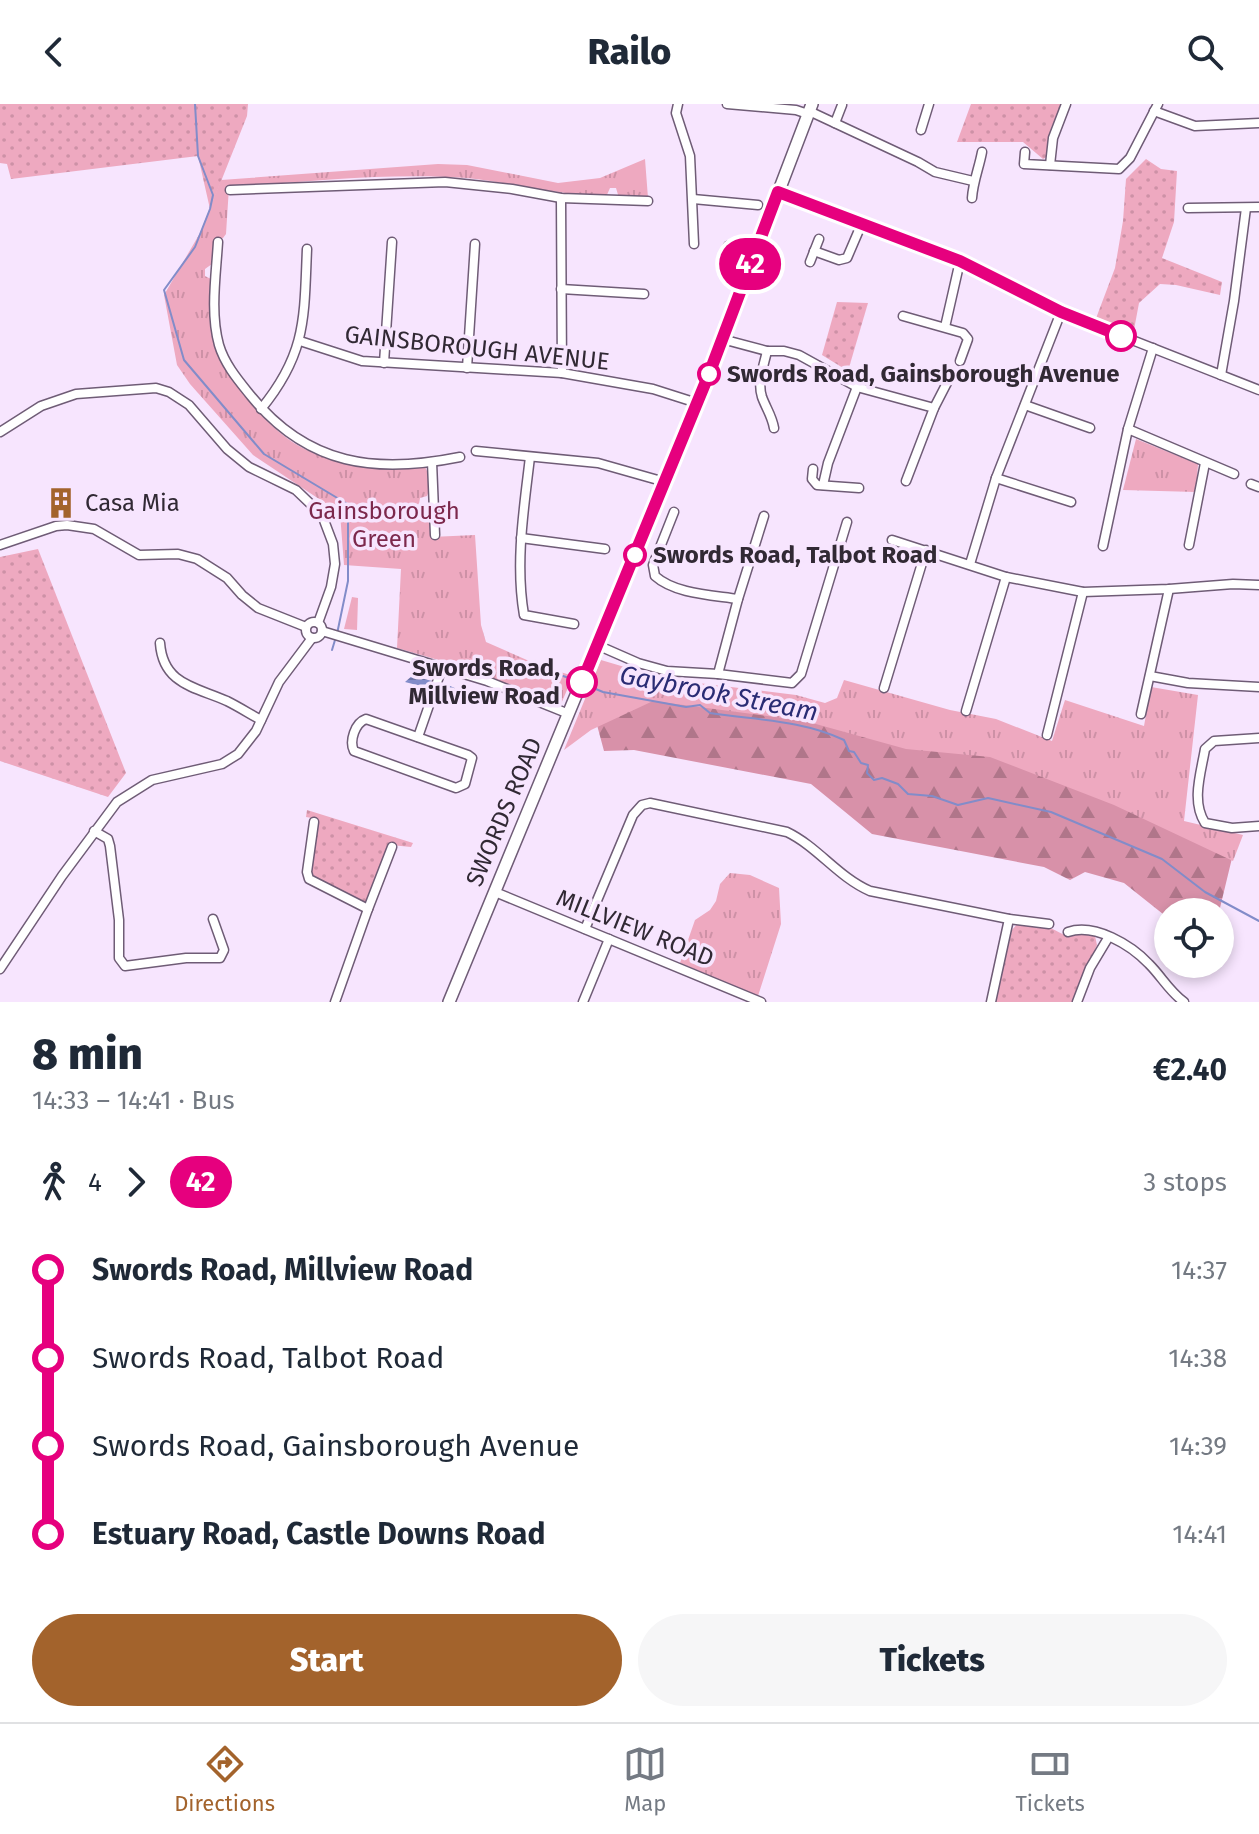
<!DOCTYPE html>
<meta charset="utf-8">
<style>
:root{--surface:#fff;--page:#f6f6f7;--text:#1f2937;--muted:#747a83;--line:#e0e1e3;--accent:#a3632c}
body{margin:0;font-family:"Fira Sans",sans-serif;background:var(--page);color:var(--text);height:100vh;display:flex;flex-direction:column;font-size:30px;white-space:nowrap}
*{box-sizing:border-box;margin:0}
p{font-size:26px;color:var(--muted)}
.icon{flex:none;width:44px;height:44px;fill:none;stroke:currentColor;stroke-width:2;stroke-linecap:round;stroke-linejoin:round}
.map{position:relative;height:898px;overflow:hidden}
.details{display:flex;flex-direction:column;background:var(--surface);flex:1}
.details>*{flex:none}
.badge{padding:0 16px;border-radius:26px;font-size:28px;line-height:52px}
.fabs{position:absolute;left:1154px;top:794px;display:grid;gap:16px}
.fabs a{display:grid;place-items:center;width:80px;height:80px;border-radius:50%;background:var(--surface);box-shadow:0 4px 12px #0003;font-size:40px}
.map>.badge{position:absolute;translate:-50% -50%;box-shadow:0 0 0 4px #fff}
.legs{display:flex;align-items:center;gap:12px;height:88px;padding:0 32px;font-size:26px}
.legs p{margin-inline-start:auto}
.summary{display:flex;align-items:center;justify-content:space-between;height:136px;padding:0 32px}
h1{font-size:44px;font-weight:800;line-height:60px}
.primary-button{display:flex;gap:16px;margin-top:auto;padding:16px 32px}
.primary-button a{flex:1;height:92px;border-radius:48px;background:var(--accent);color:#fff;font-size:32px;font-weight:800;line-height:92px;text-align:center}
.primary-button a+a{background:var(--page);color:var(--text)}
ul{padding:0 32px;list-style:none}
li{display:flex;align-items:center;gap:28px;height:88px;font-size:30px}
li i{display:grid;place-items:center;width:12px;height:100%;margin:0 10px;background:currentColor}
li i::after{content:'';width:20px;height:20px;margin:-10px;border:6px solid;border-radius:50%;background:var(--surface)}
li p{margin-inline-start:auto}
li:first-child i{background:linear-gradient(#0000 50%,currentColor 0)}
li:last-child i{background:linear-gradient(currentColor 50%,#0000 0)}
header{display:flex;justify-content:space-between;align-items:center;height:104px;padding:0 32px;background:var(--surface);font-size:36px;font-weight:800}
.tab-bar{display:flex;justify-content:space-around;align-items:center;height:112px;border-top:2px solid var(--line);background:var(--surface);font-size:22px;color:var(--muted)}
.tab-bar a{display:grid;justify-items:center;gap:4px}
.tab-bar .active{color:var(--accent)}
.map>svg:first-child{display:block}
.grass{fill:url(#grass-dots)}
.forest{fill:url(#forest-firs)}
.park{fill:url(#park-tufts)}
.water{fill:url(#water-rules)}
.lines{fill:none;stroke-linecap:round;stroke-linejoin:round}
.stream{stroke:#828cc9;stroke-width:2}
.minor-casing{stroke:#6f5c76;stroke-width:11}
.major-casing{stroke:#6f5c76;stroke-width:14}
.minor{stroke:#fff;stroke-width:8}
.major{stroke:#fff;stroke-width:11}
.line-1-casing{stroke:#fff;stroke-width:18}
.line-1{stroke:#e6007e;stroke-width:12}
.stop-1-dot{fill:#fff;stroke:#e6007e;stroke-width:4}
.labels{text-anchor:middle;stroke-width:7;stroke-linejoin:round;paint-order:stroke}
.street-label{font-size:24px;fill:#312934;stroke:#f7e5fe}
.stop-label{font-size:24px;font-weight:bold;fill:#312934;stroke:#f7e5fe;text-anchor:start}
.poi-label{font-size:24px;fill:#312934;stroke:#f7e5fe;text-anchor:start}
.park-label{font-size:24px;fill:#7c284c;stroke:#f7e5fe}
.water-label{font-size:26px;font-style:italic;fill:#2a2c74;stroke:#f7e5fe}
</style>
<header><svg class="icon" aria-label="back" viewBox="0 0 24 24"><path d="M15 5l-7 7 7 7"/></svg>Railo<svg class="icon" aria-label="search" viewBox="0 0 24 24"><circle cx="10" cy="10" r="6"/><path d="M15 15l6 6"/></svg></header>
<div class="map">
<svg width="1259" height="898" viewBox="0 0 1259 898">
<defs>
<pattern id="grass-dots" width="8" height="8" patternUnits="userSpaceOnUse" patternTransform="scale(2)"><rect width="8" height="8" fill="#eea9c0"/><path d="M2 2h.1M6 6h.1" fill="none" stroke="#cd91a6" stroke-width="1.8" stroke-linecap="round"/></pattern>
<pattern id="forest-firs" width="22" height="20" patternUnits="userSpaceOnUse" patternTransform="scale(2)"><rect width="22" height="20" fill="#d891a9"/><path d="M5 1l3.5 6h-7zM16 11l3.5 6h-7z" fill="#b0768a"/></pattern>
<pattern id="park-tufts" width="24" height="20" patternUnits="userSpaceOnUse" patternTransform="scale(2)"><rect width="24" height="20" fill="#eea9c0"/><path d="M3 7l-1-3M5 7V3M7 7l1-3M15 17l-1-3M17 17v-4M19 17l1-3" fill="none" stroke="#cd91a6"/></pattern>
<pattern id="water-rules" width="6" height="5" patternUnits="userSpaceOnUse" patternTransform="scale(2)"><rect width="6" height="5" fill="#828cc9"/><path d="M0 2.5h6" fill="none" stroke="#6b72a4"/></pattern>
</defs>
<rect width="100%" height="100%" fill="#f7e5fe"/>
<g class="grass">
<path d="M0 0H248L247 12 210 105 198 52 11 75 7 60 0 59Z"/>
<path d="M971 0H1062L1051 24 1047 53 1043 55 1023 38H957Z"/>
<path d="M1146 55 1161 65 1177 67 1174 118 1162 154 1222 178 1220 191 1176 181 1160 180 1139 199 1133 231 1095 217 1115 164 1123 117 1126 75Z"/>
<path d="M837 198 868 199 848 267 822 251Z"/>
<path d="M38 445 126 669 108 693 0 657V453Z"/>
<path d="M307 706 413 739 411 743 391 741 367 800 315 776 311 770 318 719 317 715 306 713Z"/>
<path d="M1018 819C1027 820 1037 819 1045 822 1063 828 1063 836 1083 828L1095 832 1097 841 1072 898H995L1012 826Z"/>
</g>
<path class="forest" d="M604 579 1026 648 1233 750 1219 808H1168V814L1124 779 1085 768 1070 776 1044 763 872 730 811 680 634 646 604 647 597 621Z"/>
<g class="park">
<path d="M645 55 648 94H619L616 84H610L606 93C559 91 514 79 467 74 388 68 307 78 229 83L226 130 223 134 215 135 212 160 205 165V172L211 175C211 196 209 217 214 237 222 271 269 326 299 342 317 352 343 361 364 363 382 365 402 362 420 361L425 363 428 369 429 387 427 392 420 394 419 400 429 405 431 433 475 431 481 521 486 538 536 560 573 572 561 600H557L459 562 397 544 401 465 344 461 340 409 253 351 190 280 177 261 164 191 200 129 221 76 438 60 467 61 558 79 600 74Z"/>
<path d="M1136 335 1198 360 1196 388 1123 386Z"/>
<path d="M352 493 358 494 357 526 344 525Z"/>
<path d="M601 556 665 575 796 591 825 599 837 594 844 576 950 606 996 615 1052 637 1065 596 1144 622 1151 583 1198 591 1184 717 1243 731 1233 757 1114 701 990 653 906 645 805 617 653 597 591 626 564 646Z"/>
<path d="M730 769 750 771 779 784 781 820 758 892 680 859 695 816 710 806 716 797 720 780Z"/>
</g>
<path class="water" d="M413 571C431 579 455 578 468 594L462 598 444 588 405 578Z"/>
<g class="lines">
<g class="stream">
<path d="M195 0 198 52 213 91 210 105 195 143 164 186 184 256 264 350 349 401"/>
<path d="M337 530 348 477V402"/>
<path d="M332 546 335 536"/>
<path d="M563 572 572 575"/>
<path d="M591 583 603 588 686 603 700 601 710 609C755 616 803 616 844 636L849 647 854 648 861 659 868 661 867 669 874 676 882 674 898 680 908 690 932 692 958 701 988 694 1051 708 1162 755 1205 788 1259 817"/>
</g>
<defs>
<g id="minor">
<path d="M678 0 676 9 690 52 694 140"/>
<path d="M727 0 796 6 808 10"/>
<path d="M809 7 918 58 935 68 973 77"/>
<path d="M1154 7 1195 22 1259 19"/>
<path d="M835 19 842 1"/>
<path d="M921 26 929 0"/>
<path d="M1025 48 1024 60 1119 65 1130 54 1158 0"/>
<path d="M1050 61 1053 34 1066 0"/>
<path d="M230 86 445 78 512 85 561 94 648 97"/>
<path d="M778 88 960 157 1061 208 1259 286"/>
<path d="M561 94 562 269"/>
<path d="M972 94C973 78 979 64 982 48"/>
<path d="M693 95 758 101"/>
<path d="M1188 104 1259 103"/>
<path d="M218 138C216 171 210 209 219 241 225 261 239 277 251 292 308 362 376 370 460 353"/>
<path d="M728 142 756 145"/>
<path d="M814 147 839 156 847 154 862 119"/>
<path d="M810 158 819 135"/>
<path d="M561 185 644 190"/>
<path d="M903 212 963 229 968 235 960 257"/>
<path d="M945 223 960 157"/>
<path d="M722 235 767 247H784L799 251 857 283 934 304"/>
<path d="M300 237 362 257 562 269 653 285 697 299"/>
<path d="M767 247C764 261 757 278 762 293 766 304 772 312 774 324"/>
<path d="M384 259 392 138"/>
<path d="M467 264 475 140"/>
<path d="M1221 271 1234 197 1246 104"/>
<path d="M1025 301 1090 324"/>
<path d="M261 305C307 249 304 213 307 145"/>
<path d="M1128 325 1234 370"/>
<path d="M0 328 41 302 76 290 156 284 169 288 189 301 227 345 249 363 296 386 322 411 333 440 335 460 331 483 318 519"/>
<path d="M476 347 598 359 665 378"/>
<path d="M530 353C524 404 515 459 524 511L574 520"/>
<path d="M432 358 435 431"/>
<path d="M813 365 812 375 817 381 859 384"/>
<path d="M996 374 1071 398"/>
<path d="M906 377 934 304 950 273"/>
<path d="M1251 380 1259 383"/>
<path d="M823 381 828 359 857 283"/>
<path d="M674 408 653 461 655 472C675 490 712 491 738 495"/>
<path d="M521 434 605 445"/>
<path d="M892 436 1006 473 1083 488 1169 485 1233 480 1259 481"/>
<path d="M0 441 56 422 67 421 94 425 139 451 178 450 197 455 227 474 242 491 258 504 306 523"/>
<path d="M1189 441 1205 359"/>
<path d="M1103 442 1128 325 1153 244"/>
<path d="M970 460 996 374 1061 208"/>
<circle cx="314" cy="526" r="8"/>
<path d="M322 527 487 577 569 610"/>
<path d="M160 539C163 581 196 583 227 597 239 603 250 610 261 616"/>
<path d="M597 541 638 559 667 567 718 570 792 579 801 570 847 418"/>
<path d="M718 570 738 495 764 412"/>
<path d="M1150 572 1188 579 1259 583"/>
<path d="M884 584 926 446"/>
<path d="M966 607 1006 473"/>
<path d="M1141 610 1169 485"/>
<path d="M366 615 468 651 472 654 465 680 456 684 354 647C349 637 355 619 366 615Z"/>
<path d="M1047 631 1083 488"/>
<path d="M418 633 442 564"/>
<path d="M1259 634 1214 637 1205 645C1201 669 1191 697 1205 719L1232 724 1259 722"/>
<path d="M314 718 307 768 309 775 368 805 392 743"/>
<path d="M94 727 108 735 110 742 119 816V854L125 862 186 854H220L224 846 213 815"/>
<path d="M495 788 761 898"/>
<path d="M585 825 633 711 642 701 650 699 787 728C818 743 838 773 870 787L1009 815 1049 820"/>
<path d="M1068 828C1095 819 1131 841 1149 860 1162 873 1169 887 1184 898"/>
<path d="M0 865 62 772 117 698 152 676 222 660 238 650 256 627 279 578 312 534"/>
<path d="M335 898 368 805"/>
<path d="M583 898 609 835"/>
<path d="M991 898 1009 815"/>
<path d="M1077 898 1090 864 1108 834"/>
</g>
<path id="major" d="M449 898 709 270 812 0"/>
</defs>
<use href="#minor" class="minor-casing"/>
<use href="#major" class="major-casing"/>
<use href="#minor" class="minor"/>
<use href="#major" class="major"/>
</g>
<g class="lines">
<defs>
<path id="line-1" d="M582 578 709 270 778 88 960 157 1061 208 1121 232"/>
</defs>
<use href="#line-1" class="line-1-casing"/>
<use href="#line-1" class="line-1"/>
</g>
<defs>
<symbol id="building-bare" viewBox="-9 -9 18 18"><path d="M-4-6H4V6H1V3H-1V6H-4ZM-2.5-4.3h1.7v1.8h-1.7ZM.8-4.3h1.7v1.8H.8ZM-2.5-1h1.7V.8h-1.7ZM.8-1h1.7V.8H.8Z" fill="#a3632c" stroke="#f7e5fe" stroke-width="2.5" paint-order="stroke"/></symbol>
</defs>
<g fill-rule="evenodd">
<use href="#building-bare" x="39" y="377" width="44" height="44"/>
</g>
<g class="stop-1-dot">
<circle cx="1121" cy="232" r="14"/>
<circle cx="709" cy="270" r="10"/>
<circle cx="635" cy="451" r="10"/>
<circle cx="582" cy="578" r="14"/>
</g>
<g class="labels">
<g class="street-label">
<text transform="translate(477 244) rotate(6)" y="8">GAINSBOROUGH AVENUE</text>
<text transform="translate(504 708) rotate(-67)" y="8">SWORDS ROAD</text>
<text transform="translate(635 824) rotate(22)" y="8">MILLVIEW ROAD</text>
</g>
<g class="stop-label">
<text x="727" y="278">Swords Road, Gainsborough Avenue</text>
<text x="653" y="459">Swords Road, Talbot Road</text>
<text x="560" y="572" text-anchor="end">Swords Road,<tspan x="560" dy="28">Millview Road</tspan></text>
</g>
<g class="poi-label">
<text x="85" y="407">Casa Mia</text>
</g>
<g class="park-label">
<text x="384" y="415">Gainsborough<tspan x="384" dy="28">Green</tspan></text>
</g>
<g class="water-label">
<text transform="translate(719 589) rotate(11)" y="9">Gaybrook Stream</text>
</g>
</g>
</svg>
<div class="fabs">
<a><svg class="icon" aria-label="locate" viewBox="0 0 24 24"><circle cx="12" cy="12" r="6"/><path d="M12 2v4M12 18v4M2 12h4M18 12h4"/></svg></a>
</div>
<b class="badge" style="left:750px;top:160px;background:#e6007e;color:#fff">42</b>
</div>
<section class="details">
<div class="summary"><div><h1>8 min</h1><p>14:33 – 14:41 · Bus</p></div><b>€2.40</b></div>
<div class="legs"><svg class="icon" aria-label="walk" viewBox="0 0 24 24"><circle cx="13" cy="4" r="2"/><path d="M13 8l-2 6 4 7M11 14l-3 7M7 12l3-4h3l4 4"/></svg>4<svg class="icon" aria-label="forward" viewBox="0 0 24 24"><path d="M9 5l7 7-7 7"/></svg><b class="badge" style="background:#e6007e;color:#fff">42</b><p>3 stops</p></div>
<ul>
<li><i style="color:#e6007e"></i><b>Swords Road, Millview Road</b><p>14:37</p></li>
<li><i style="color:#e6007e"></i><span>Swords Road, Talbot Road</span><p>14:38</p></li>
<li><i style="color:#e6007e"></i><span>Swords Road, Gainsborough Avenue</span><p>14:39</p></li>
<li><i style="color:#e6007e"></i><b>Estuary Road, Castle Downs Road</b><p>14:41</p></li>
</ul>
<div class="primary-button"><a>Start</a><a>Tickets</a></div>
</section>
<nav class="tab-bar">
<a class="active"><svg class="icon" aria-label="directions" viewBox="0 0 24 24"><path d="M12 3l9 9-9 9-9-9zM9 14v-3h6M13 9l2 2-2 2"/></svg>Directions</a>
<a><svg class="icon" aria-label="map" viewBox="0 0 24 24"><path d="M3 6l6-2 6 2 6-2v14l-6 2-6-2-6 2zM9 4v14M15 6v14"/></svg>Map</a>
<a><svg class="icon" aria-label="tickets" viewBox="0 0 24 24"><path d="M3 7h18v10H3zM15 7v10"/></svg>Tickets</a>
</nav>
